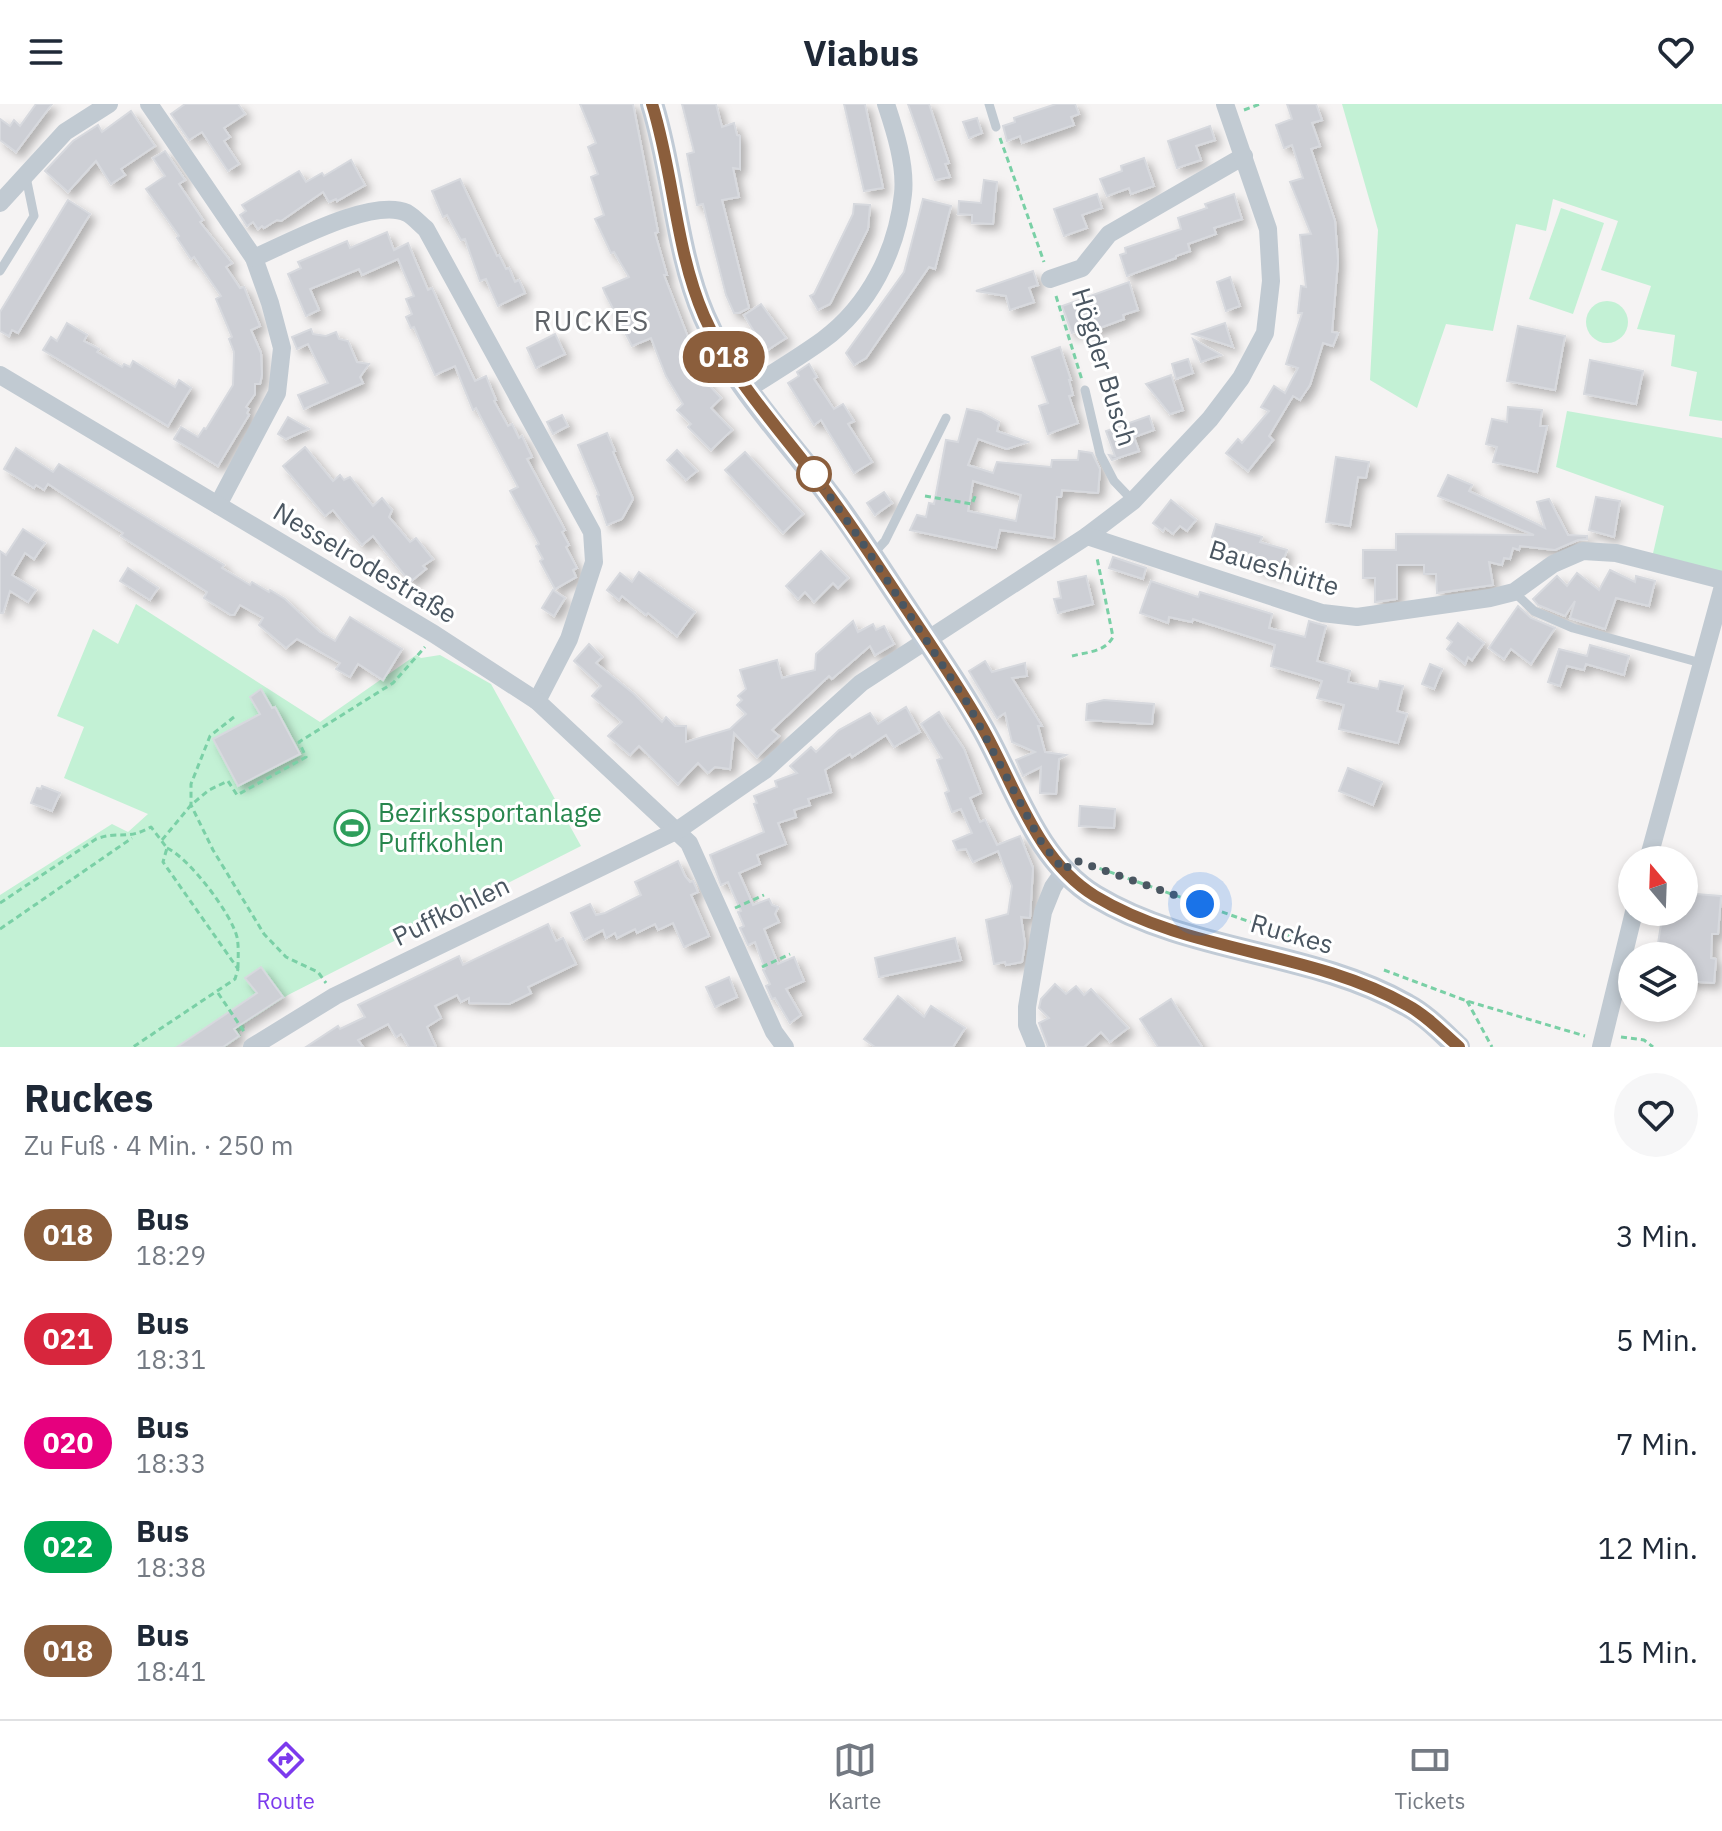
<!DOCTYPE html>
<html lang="de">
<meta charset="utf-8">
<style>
:root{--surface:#fff;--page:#f6f6f7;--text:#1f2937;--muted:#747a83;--line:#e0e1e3;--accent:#7c3aed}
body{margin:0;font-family:"IBM Plex Sans",sans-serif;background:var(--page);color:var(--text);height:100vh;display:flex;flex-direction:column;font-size:30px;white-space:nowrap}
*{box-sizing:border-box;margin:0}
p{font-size:26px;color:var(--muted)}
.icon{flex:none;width:44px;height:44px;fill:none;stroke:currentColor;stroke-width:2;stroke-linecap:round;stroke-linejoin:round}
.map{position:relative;height:943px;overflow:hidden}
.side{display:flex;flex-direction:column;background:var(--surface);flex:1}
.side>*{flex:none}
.badge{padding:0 16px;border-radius:26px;font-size:28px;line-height:52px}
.needle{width:52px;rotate:341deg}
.controls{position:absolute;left:1618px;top:742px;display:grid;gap:16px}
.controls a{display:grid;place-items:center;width:80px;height:80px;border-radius:50%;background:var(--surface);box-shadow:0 4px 12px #0003;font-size:40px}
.you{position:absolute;width:40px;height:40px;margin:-20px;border:6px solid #fff;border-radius:50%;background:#1a73e8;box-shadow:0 0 0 12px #1a73e833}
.map>.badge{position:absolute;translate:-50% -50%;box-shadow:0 0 0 4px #fff}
.round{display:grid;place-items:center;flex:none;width:84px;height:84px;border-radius:42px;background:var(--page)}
.summary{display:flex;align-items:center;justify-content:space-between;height:136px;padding:0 24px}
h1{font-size:38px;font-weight:700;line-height:60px}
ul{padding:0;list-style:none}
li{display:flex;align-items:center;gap:24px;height:104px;padding:0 24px}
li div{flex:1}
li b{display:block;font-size:30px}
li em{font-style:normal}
li .badge{min-width:88px;font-weight:700;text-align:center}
header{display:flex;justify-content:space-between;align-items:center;height:104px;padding:0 24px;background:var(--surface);font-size:36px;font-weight:700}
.tabs{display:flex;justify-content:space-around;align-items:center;height:112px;border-top:2px solid var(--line);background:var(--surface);font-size:22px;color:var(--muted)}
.tabs a{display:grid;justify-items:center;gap:4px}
.tabs .on{color:var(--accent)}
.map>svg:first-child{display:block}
.green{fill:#c3f1d5}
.building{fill:#cdcfd5;stroke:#d7d9de;stroke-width:2;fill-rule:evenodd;filter:url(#shadow)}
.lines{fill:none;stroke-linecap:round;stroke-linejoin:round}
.path{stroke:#7ad0a6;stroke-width:3;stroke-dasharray:6 4;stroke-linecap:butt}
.service{stroke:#c1cad2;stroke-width:9}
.minor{stroke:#c1cad2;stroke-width:18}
.secondary{stroke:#c1cbd6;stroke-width:24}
.line-casing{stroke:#fff;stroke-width:18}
.line{stroke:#8b5e3c;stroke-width:12}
.walk{stroke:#4a5661;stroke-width:8;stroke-dasharray:0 14.4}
.stop-dot{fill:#fff;stroke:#8b5e3c;stroke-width:4}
.labels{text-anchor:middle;stroke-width:6;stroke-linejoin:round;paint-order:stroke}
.street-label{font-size:26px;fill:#4a5661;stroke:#fff}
.leisure-label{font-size:26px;fill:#27864d;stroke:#fff;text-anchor:start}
.neighbourhood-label{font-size:28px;letter-spacing:2px;fill:#5f6368;stroke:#fff}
</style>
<header><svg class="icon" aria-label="menu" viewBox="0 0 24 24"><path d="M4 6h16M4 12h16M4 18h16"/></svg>Viabus<svg class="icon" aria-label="heart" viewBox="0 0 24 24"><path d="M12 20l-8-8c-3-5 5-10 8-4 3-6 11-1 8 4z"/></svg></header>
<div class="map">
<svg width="1722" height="943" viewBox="0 0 1722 943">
<defs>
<filter id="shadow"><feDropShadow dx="5.5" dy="5.5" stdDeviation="4" flood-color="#0004"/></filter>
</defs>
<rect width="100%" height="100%" fill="#f5f3f3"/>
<g class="green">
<path d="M1342 0H1722V317L1689 312 1697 268 1671 262 1675 231 1637 225 1651 182 1601 166 1618 117 1553 95 1546 127 1516 120 1493 227 1446 220 1417 304 1370 276 1378 126Z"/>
<path d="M1561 104 1604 119 1573 210 1529 195Z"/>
<circle cx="1607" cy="218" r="21"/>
<path d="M1567 307 1722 334V476L1651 458 1664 402 1556 363Z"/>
<path d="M136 500 320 618 416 551 421 554 440 551 491 580 581 742 288 891 244 920 245 924 239 928 241 932 225 943H0V791L112 720 128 728 148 710 64 674 84 623 57 612 93 525 118 540Z"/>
</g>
<g class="building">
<path d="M36 0H52L16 48 0 36V15L10 22 14 16 20 22Z"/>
<path d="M185 0H238L245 10 224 24 230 33 224 37 239 60 228 67 202 28 189 36 171 10Z"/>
<path d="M580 0H633L658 128 655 129 667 171H664L705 277 721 294 711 304 732 326 711 346 688 323 691 320 677 306 683 300 666 272 651 234 632 242 605 189 603 184 629 173 614 148 611 149 595 115 604 111 591 73 598 70 588 43 596 39Z"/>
<path d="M682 0H716L722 23 734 19 737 31 740 32V65L733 64 739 93 722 96 749 204 739 209H734L726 191 703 100 697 101 687 50 694 48Z"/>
<path d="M844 0H865L883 84 864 87Z"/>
<path d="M908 0H929L949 59 945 60 950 73 935 76Z"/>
<path d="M1056 0H1075L1079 10 1071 13 1074 21 1022 39 1020 32 1007 37 1003 22 1015 18 1014 14Z"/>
<path d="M1287 0H1316L1322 16 1312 19 1320 42 1311 45 1335 117 1338 157 1332 228 1338 229 1333 242 1323 239 1310 281 1300 296 1293 292 1269 332 1273 336 1248 367 1226 349 1238 335 1242 339 1269 307 1261 303 1274 282 1285 289 1298 264 1286 260 1302 209H1298L1301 182 1306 183 1300 131 1311 130 1290 78 1303 74 1292 41 1284 44 1276 21 1292 15Z"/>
<path d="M131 7 155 42 121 65 125 71 111 80 96 57 68 88 45 67 73 37 98 21 102 28Z"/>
<path d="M977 14 982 29 969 34 963 18Z"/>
<path d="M1210 22 1215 36 1196 42 1201 56 1177 64 1168 37Z"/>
<path d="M165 47 185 76 179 80 203 116 200 118 232 159 226 163 240 184 244 183 260 222 251 226 261 249 262 271 260 280H255V290L246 303 249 305 247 309 249 311 218 362 174 335 181 323 198 333 204 324 206 325 233 281 234 248 229 235 232 233 216 195 221 192 194 153 191 155 177 134 179 132 146 85 165 72 153 54Z"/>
<path d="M1144 54 1154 82 1131 90 1129 84 1107 92 1100 75 1122 67 1121 62Z"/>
<path d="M351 56 365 81 337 97 336 95 329 98 323 88 281 117 277 116 264 124 262 122 258 125 253 118 247 122 240 111 246 107 242 101 299 67 306 78 322 69 324 72Z"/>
<path d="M460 75 497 152 499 151 506 165 509 164 515 178 519 176 525 189 498 202 486 175 480 177 465 135 461 136 447 111 443 113 432 87Z"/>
<path d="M984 76 997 78 993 120 972 119V111L958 110 959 97 981 99Z"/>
<path d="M1097 90 1102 104 1082 111 1087 124 1064 132 1054 105Z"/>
<path d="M1234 90 1242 115 1214 124 1216 130 1188 140 1190 147 1176 152V154L1127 172 1120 151 1126 149 1125 144 1181 125 1178 114 1207 104 1205 100Z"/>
<path d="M923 95 951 102 935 165 929 163 866 254 854 261 846 249 904 168Z"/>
<path d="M68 96 90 110 18 229 12 226 9 232 0 227V208Z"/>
<path d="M854 100 870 101 868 125 830 200 818 206 810 192 814 190 853 110Z"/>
<path d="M387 128 394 146 408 139 428 186 432 184 475 277 486 272 496 296 494 297 508 322 512 320 519 334 522 332 532 353 527 355 565 426 562 428 569 441 566 443 577 464 573 466 576 473 555 485 540 457 543 455 536 442 539 440 510 387 518 383 476 304 473 306 455 262 435 271 414 223 411 224 406 213 412 210 406 195 414 192 398 155 362 171 359 165 310 185 319 206 306 212 288 170 301 164 298 158 347 137 350 144Z"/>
<path d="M1033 167 1038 181 1029 184 1034 198 1010 206 1006 192 976 187Z"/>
<path d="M1230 173 1240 202 1226 207 1217 178Z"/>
<path d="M1129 178 1138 206 1123 211 1124 215 1089 228 1087 223 1072 229 1062 202Z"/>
<path d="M761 200 786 234 766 247 744 211Z"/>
<path d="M67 219 87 231 84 237 99 245 97 248 122 263 124 260 130 263 133 257 175 283 179 276 191 284 168 322 43 246 51 233 57 237Z"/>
<path d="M1225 219 1233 243 1193 230Z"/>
<path d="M1518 222 1565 232 1555 286 1507 277Z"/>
<path d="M311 225 313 230 326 232 336 228 339 235 348 237 357 258 369 260 360 273 363 279 304 305 298 291 328 279 308 240 297 245 292 233Z"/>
<path d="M555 230 565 250 536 264 527 244Z"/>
<path d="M1193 235 1221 251 1201 258Z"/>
<path d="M1060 243 1071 276H1069L1073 291 1069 292 1078 319 1048 330 1039 302 1048 299 1032 253Z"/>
<path d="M1188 255 1193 269 1176 275 1172 260Z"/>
<path d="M1590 256 1643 267 1636 300 1584 290Z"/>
<path d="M809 260 817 273 814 275 834 305 843 300 854 317 848 320 872 358 854 369 821 316 814 321 788 279 799 272 797 268Z"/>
<path d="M1171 271 1183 306 1170 310 1146 280Z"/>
<path d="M1508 303 1542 306 1540 322H1547L1537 368 1493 358 1497 343 1486 340 1492 315 1507 318Z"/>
<path d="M967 305 981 308 999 318 997 327 1028 338 1007 345 978 335 968 361 993 369 997 358 1051 363 1052 356H1078L1079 347 1092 349 1100 365 1098 389 1062 386 1061 393H1057L1054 434 1000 426 996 444 910 426 917 411 926 413 929 399 934 400 946 336 958 338ZM973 377 1021 391 1016 417 968 407Z"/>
<path d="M562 311 568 322 553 330 547 318Z"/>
<path d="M1149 312 1154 326 1134 333 1139 347 1112 356 1109 351 1115 352 1106 327Z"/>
<path d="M288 313 309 325 286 335 278 330Z"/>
<path d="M607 329 615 347 613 348 633 395 622 415 607 421 597 392 599 391 578 341Z"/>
<path d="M305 343 333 377 340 371 344 376 350 373 373 402 382 394 392 406 389 413 410 438 416 434 433 455 423 462 426 465 410 478 373 432 362 441 333 406 325 412 283 362Z"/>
<path d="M16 344 53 368 59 360 224 461 222 464 250 481 252 478 269 488 270 486 285 495 320 528 335 537 350 513 402 545 383 576 358 560 350 573 336 565 340 559 297 535 286 544 259 521 263 514 240 501 234 511H231L204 494 207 488 121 432 123 429 83 403 48 380 44 386 36 381 34 384 4 365Z"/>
<path d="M677 346 697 367 686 376 667 356Z"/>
<path d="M745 348 803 410 783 429 725 366Z"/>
<path d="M1336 353 1369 358 1366 374 1358 373 1350 422 1326 418Z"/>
<path d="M1448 371 1472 381 1469 387 1545 424 1537 398 1549 395 1568 431 1587 432V435L1578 436 1555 446 1520 442 1519 446 1513 444 1510 455 1504 454 1502 461 1489 458 1493 481 1437 489 1436 470H1424V461H1397V495L1375 498V474H1363V446H1396V430L1534 431 1438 392Z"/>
<path d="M884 388 892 399 875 411 867 399Z"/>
<path d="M1596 393 1620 397 1614 433 1589 426Z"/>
<path d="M1171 396 1196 416 1187 427 1180 422 1173 430 1165 424 1163 427 1153 419Z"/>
<path d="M1216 420 1262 433 1260 438 1287 446 1279 470 1258 464 1259 460 1218 446 1221 436 1212 433Z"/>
<path d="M23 425 45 439 34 455 25 449 12 471 36 486 28 498 10 487 3 509H0V447L6 451Z"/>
<path d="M821 447 848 474 838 484 833 479 814 498 805 488 798 495 786 482Z"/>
<path d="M1113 453 1146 464 1143 475 1109 464Z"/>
<path d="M128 464 158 484 150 496 120 477Z"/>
<path d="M1610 466 1635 478 1636 472 1655 477 1649 502 1616 494 1605 525 1570 514 1575 497 1565 512 1538 501 1533 495 1557 472 1567 482 1577 469 1599 486Z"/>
<path d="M639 468 695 508 677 532 648 509 646 511 622 492 619 496 607 486 620 469 632 478Z"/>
<path d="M1086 472 1093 500 1058 509 1054 495 1061 494 1058 478Z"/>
<path d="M1151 477 1198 493 1200 488 1272 510 1269 524 1305 533 1309 517 1326 522 1317 557 1350 567 1348 578 1378 585 1380 577 1403 582 1397 607 1407 610 1398 639 1339 625 1344 601 1317 594 1322 577 1271 562 1275 541 1193 515 1192 518 1169 513 1168 519 1140 509Z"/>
<path d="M553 486 565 494 554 512 542 504Z"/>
<path d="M1518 502 1531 514 1555 524 1531 560 1511 545 1504 555 1489 544Z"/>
<path d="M853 517 858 528 873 520 876 526 884 522 894 540 875 551 870 542 832 575 829 572 772 626 779 632 757 653 734 629 730 665 715 663 708 669 698 659 678 680 639 642 630 651 608 632 622 618 592 592 601 582 574 557 589 540 602 553 596 559 634 590 662 618 666 613 675 622H686V638L730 625 746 610 737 601 742 596 738 592 746 585 740 566 777 556 782 574 815 566 816 550Z"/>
<path d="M1458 519 1484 539 1472 556 1468 553 1465 560 1447 545 1452 538 1447 534Z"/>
<path d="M1590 541 1629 552 1624 571 1586 560 1584 566 1567 562 1560 582 1548 578 1559 545 1587 552Z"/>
<path d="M985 557 992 568 1025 559 1027 572 1012 574 1042 622H1038L1045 648 1066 651 1059 655 1056 690 1040 689 1041 663 1023 672 1016 656 1035 648 1012 638 1005 609 997 614 969 567Z"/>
<path d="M1430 560 1442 565 1434 585 1422 580Z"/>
<path d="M261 585 272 604 275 603 300 650 238 682 213 635 260 610 250 593Z"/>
<path d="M1104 596 1154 600 1152 620 1086 616 1087 600Z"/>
<path d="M906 603 920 628 894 643 886 631 852 653 850 650 825 666 831 688 808 695 810 701 794 706 796 713 778 719 786 740 757 751 760 760 739 769 753 801 769 795 772 801 778 803 775 810 779 818 764 825 778 860 794 853 804 877 786 885 801 911 790 919 775 894 772 895 766 882 770 880 763 866 765 865 755 838 748 841 740 824 744 822 738 808 741 807 728 778 721 781 710 751 764 728 754 700 757 699 754 692 777 683 775 677 797 669 790 662 811 643 816 648 839 626 870 609 878 620Z"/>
<path d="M939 608 964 645 981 689 970 694 980 718 985 716 997 741 1020 732 1033 764 1030 814 1021 813 1025 840 1022 858 1006 861 1005 858 994 860 986 816 1008 810 1012 782 998 747 973 758 966 745 957 746 953 737 972 729 961 705 952 708 945 689 949 687 937 656 942 654 921 620Z"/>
<path d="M1348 664 1382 678 1373 701 1339 687Z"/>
<path d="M42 682 60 689 52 707 31 699 37 684 41 685Z"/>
<path d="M1080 702 1115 705 1114 724 1079 722Z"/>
<path d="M678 757 685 772 690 778 693 777 698 788 691 791 709 832 684 843 673 819 658 826 655 820 637 829 635 825 617 834 615 829 606 834 603 826 584 836 571 809 590 800 596 811 605 809 641 791 635 778Z"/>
<path d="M1696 790 1721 792 1718 830H1712L1711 854 1716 855 1714 879 1684 877V852H1656L1663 808H1684V793L1696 792Z"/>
<path d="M548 820 556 837 563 834 576 860 528 883 531 889 509 900 469 899V894L461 898 457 891 435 902 441 914 427 923 436 943H409L401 930 396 933 388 920 358 936 363 943H306L338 922 340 925 365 913 358 901 459 852 463 861Z"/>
<path d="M955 834 961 856 879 873 875 854Z"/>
<path d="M261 863 283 893 234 925 239 932 223 943H177L257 889 245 874Z"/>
<path d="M729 873 737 893 715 903 706 883Z"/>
<path d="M1055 880 1066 890 1076 882 1084 891 1091 885 1128 924 1110 938 1101 928 1084 943H1048L1039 919 1049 914 1039 904 1041 895Z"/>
<path d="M898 892 924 913 931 902 965 924 953 943H875L864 935Z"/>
<path d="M1171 895 1202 943H1158L1140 915Z"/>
</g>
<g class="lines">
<g class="path">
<path d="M1244 6 1260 0"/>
<path d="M1000 34 1044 158"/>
<path d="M1056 192 1082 276"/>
<path d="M925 392 972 400 976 390"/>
<path d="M1072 552C1087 548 1105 548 1113 533L1097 454"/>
<path d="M234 613 210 632 191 680V701L213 746 264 830 286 853 318 868 326 879"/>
<path d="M162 736 191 701 209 686 228 677 237 691 306 653 299 638 393 579 425 543"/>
<path d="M167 744C189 754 231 809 237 833 239 843 238 855 238 865"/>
<path d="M1090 761 1332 847"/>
<path d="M0 799 96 735C120 726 126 737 151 723L167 744 163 758 238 865 235 875 133 943"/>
<path d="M735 804 764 791"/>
<path d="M0 825 132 734"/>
<path d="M762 863 790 850"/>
<path d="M1384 866 1467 897 1585 932"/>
<path d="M218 889 245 929"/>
<path d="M1467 897 1492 943"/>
<path d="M1621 933 1644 936 1653 943"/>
</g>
<g class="service">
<path d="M989 0 996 23"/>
<path d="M0 167 34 112 26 73"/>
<path d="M1085 286 1100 350 1114 377 1133 397"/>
<path d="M872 451 885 437 946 314"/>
<path d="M1514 488 1534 507 1573 524 1701 559"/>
</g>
<g class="minor">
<path d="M149 0 254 154 270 199 282 244 277 289 218 401"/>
<path d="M0 99 65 28 109 0"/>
<path d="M254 154C289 139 372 93 407 109 414 113 420 120 426 125L592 428 594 458 569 535 537 597"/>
<path d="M1050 175 1082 164 1109 130 1244 52"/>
<path d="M0 271 434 530 537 597 689 739 774 928 785 943"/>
<path d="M746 286C771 270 798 254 823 236 869 202 897 147 903 90 906 61 895 27 886 0"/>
<path d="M1087 432 1133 397 1210 315 1241 274 1265 229 1271 177 1268 125 1225 0"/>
<path d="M1648 756 1722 486"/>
<path d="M252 943 335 892 678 726 765 666 861 579 1087 432 1322 509 1357 513 1490 494 1514 488 1553 460 1583 447 1616 449 1722 476"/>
<path d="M1036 943 1027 921V903L1043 808 1053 783 1064 767"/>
<path d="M1601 943 1634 808"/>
</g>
<path class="secondary" d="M652 0C674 70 675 144 704 212 733 280 786 333 829 391 856 426 879 464 904 501 930 541 959 581 982 623 1015 681 1036 756 1095 792 1191 850 1310 846 1407 901 1426 911 1443 929 1458 943"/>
</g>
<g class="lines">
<defs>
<path id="line" d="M652 0C674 70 675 145 704 212 732 276 780 325 821 380 849 417 874 456 900 495 928 537 957 579 982 623 1015 681 1036 756 1095 792 1191 850 1310 846 1407 901 1426 911 1443 929 1459 943"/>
</defs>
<use href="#line" class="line-casing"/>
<use href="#line" class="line"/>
<path class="walk" d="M814 370 862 438 968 600 1040 736 1064 767 1074 756 1200 800"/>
</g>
<defs>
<symbol id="stadium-ring" viewBox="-11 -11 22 22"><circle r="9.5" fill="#fff" stroke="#2e9e5b" stroke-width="1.5"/><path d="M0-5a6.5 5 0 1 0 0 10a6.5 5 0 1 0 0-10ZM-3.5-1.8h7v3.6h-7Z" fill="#2e9e5b"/></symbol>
</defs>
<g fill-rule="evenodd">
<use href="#stadium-ring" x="332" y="704" width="40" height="40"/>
</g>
<circle class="stop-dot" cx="814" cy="370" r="16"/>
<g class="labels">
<g class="street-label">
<text transform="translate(1104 263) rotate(73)" y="9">Högder Busch</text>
<text transform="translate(365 459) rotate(31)" y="9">Nesselrodestraße</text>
<text transform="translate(1274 464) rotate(17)" y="9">Baueshütte</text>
<text transform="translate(451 807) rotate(-26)" y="9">Puffkohlen</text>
<text transform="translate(1292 830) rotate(16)" y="9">Ruckes</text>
</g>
<g class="leisure-label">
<text x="378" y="718">Bezirkssportanlage<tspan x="378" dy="30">Puffkohlen</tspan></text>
</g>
<g class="neighbourhood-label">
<text x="592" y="227">RUCKES</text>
</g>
</g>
</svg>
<div class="controls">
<a><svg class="needle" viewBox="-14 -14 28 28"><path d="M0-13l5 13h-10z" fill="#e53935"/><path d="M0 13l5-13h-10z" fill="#747a83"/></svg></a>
<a><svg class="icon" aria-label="layers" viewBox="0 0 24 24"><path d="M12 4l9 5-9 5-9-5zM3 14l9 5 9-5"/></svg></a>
</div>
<div class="you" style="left:1200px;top:800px"></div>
<b class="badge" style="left:724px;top:253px;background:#8b5e3c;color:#fff">018</b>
</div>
<section class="side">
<div class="summary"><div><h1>Ruckes</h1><p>Zu Fuß · 4 Min. · 250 m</p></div><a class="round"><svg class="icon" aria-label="heart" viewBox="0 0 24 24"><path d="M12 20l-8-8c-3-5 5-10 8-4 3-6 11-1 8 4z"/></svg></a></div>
<ul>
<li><span class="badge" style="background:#8b5e3c;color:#fff">018</span><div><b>Bus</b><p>18:29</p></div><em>3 Min.</em></li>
<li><span class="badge" style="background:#d7263d;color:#fff">021</span><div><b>Bus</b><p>18:31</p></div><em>5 Min.</em></li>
<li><span class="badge" style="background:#e6007e;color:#fff">020</span><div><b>Bus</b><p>18:33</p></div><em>7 Min.</em></li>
<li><span class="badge" style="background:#00a651;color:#fff">022</span><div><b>Bus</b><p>18:38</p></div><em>12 Min.</em></li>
<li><span class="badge" style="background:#8b5e3c;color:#fff">018</span><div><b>Bus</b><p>18:41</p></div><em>15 Min.</em></li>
</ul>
</section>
<nav class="tabs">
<a class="on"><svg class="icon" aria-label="directions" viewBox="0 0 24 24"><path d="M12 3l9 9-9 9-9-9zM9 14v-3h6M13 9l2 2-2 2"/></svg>Route</a>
<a><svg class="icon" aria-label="map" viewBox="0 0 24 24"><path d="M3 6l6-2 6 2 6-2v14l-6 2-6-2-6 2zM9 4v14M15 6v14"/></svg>Karte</a>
<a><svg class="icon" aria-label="tickets" viewBox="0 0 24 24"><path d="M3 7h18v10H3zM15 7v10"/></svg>Tickets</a>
</nav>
